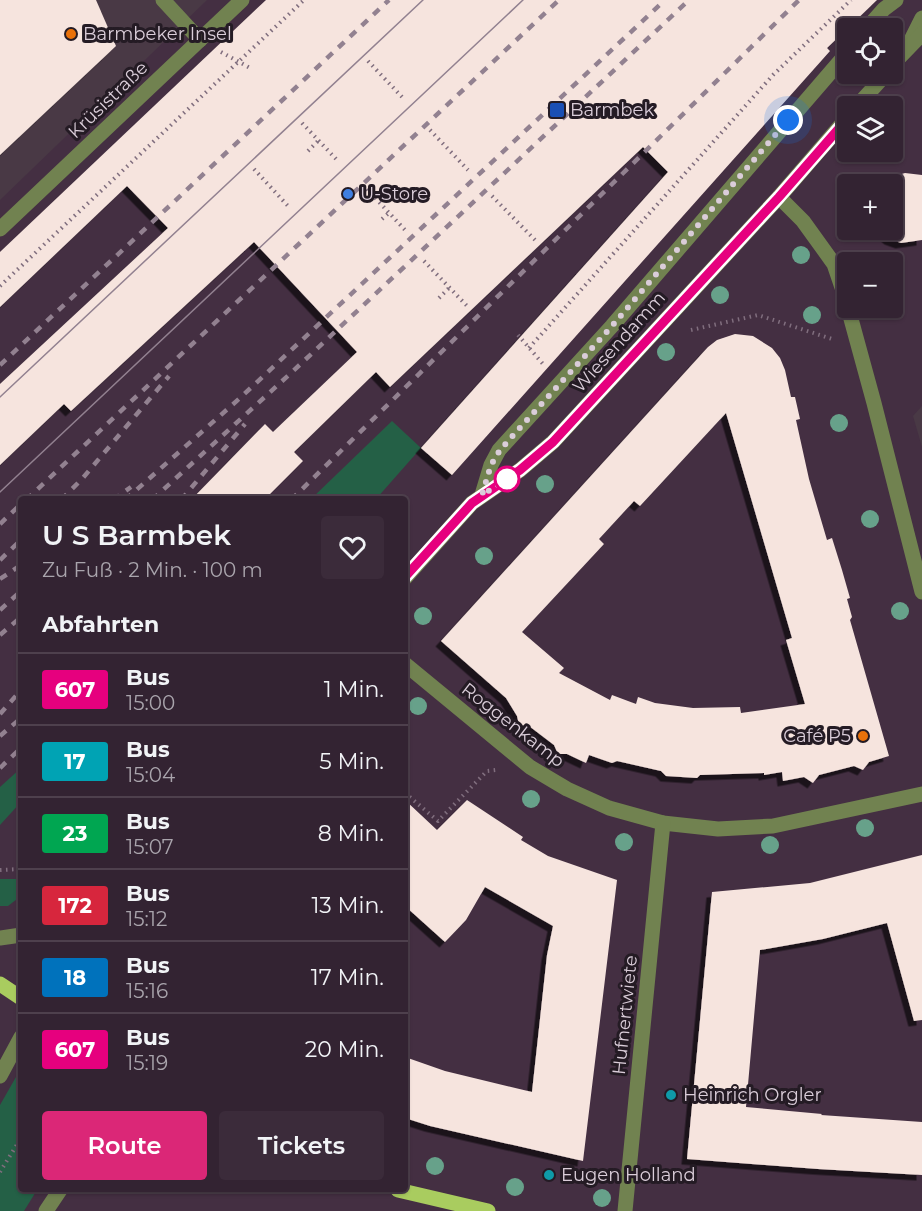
<!DOCTYPE html>
<html lang="de">
<meta charset="utf-8">
<style>
:root{--surface:#332332;--page:#3b2b3a;--text:#f1f3f6;--muted:#a9a4ac;--line:#4e404d;--accent:#db2777}
body{margin:0;font-family:Montserrat,sans-serif;background:var(--page);color:var(--text);height:100vh;display:flex;flex-direction:column;font-size:22px;white-space:nowrap}
*{box-sizing:border-box;margin:0}
p{font-size:20px;color:var(--muted)}
.icon{flex:none;width:33px;height:33px;fill:none;stroke:currentColor;stroke-width:2;stroke-linecap:round;stroke-linejoin:round}
.map{position:relative;flex:1;overflow:hidden}
.panel{position:absolute;left:18px;top:496px;width:390px;height:696px;display:flex;flex-direction:column;background:var(--surface);border-radius:6px;box-shadow:0 2px 4px #0004,0 0 0 2px var(--line)}
.panel>*{flex:none}
.badge{padding:0 12px;border-radius:4px;font-size:21px;line-height:39px}
.buttons{position:absolute;left:837px;top:18px;display:grid;gap:12px}
.buttons a{display:grid;place-items:center;width:66px;height:66px;border-radius:6px;background:var(--surface);box-shadow:0 2px 4px #0004,0 0 0 2px var(--line);font-size:30px}
.you{position:absolute;width:30px;height:30px;margin:-15px;border:4px solid #fff;border-radius:50%;background:#1a73e8;box-shadow:0 0 0 9px #1a73e833}
.map>.badge{position:absolute;translate:-50% -50%;box-shadow:0 0 0 3px #fff}
h2{padding:0 24px;font-size:22px;line-height:54px}
.round{display:grid;place-items:center;flex:none;width:63px;height:63px;border-radius:6px;background:var(--page)}
.summary{display:flex;align-items:center;justify-content:space-between;height:102px;padding:0 24px}
h1{font-size:28px;font-weight:600;line-height:45px}
.primary-button{display:flex;gap:12px;margin-top:auto;padding:12px 24px}
.primary-button a{flex:1;height:69px;border-radius:6px;background:var(--accent);color:#fff;font-size:24px;font-weight:600;line-height:69px;text-align:center}
.primary-button a+a{background:var(--page);color:var(--text)}
ul{padding:0;list-style:none}
li{display:flex;align-items:center;gap:18px;height:72px;padding:0 24px;border-top:2px solid var(--line)}
li div{flex:1}
li b{display:block;font-size:22px}
li em{font-style:normal}
li .badge{min-width:66px;font-weight:700;text-align:center}
.map>svg:first-child{display:block}
.commercial{fill:#493945}
.green{fill:#246046}
.building{fill:#f6e4de;fill-rule:evenodd;filter:url(#shadow)}
.lines{fill:none;stroke-linecap:round;stroke-linejoin:round}
.path{stroke:#806e7e;stroke-width:4;stroke-dasharray:1.5 4.5;stroke-linecap:butt}
.minor{stroke:#718250;stroke-width:15}
.major{stroke:#a9cc5f;stroke-width:15}
.tram{stroke:#928190;stroke-width:1.5}
.rail{stroke:#928190;stroke-width:4.5;stroke-dasharray:8 8;stroke-linecap:butt}
.tree{fill:#67a18a}
.line-casing{stroke:#fff;stroke-width:14}
.line{stroke:#e6007e;stroke-width:9}
.walk{stroke:#dacdd9;stroke-width:6;stroke-dasharray:0 10.8}
.food-dot{fill:#e8710a;stroke:#241b24;stroke-width:2}
.transit-dot{fill:#1a4fb4;stroke:#241b24;stroke-width:2}
.shop-dot{fill:#3f7fe0;stroke:#241b24;stroke-width:2}
.stop-dot{fill:#fff;stroke:#e6007e;stroke-width:3}
.culture-dot{fill:#0f9aa8;stroke:#241b24;stroke-width:2}
.labels{text-anchor:middle;stroke-width:6;stroke-linejoin:round;paint-order:stroke}
.poi-label{font-size:18px;fill:#dacdd9;stroke:#241b24;text-anchor:start}
.street-label{font-size:18px;fill:#dacdd9;stroke:#241b24}
</style>
<div class="map">
<svg width="922" height="1211" viewBox="0 0 922 1211">
<defs>
<filter id="shadow"><feDropShadow dx="-5.5" dy="5.5" stdDeviation="0" flood-color="#0009"/></filter>
</defs>
<rect width="100%" height="100%" fill="#442f42"/>
<g class="commercial">
<path d="M0 0H207L0 200Z"/>
<path d="M922 406V447L913 416Z"/>
</g>
<g class="green">
<path d="M392 421 421 448 376 499 310 500Z"/>
<path d="M21 768V802L0 825V787Z"/>
<path d="M0 879H21V896L8 906H0Z"/>
<path d="M16 1077 21 1080V1190H37L24 1211H0V1105Z"/>
</g>
<g class="building">
<path d="M0 0H96L116 46 0 155Z"/>
<path d="M266 0H877L827 48 830 51 452 475 421 448 668 172 643 147 390 387 376 372 294 452 303 461 264 500H191L265 424 273 432 357 352 254 242 71 411 64 404 0 465V384L168 228 127 186 0 307V252Z"/>
<path d="M905 173 922 175V240L901 243 890 239 879 230H892V184H869Z"/>
<path d="M735 334 753 336 772 348 780 358 785 370 791 397H795L800 419 796 420 809 479 827 540 832 538 842 570 850 598 847 599 852 617 850 620 889 756 869 762 863 770 854 766 819 775 813 783 804 777 783 781 782 772 764 775V773L700 775 697 778 666 776 661 771 617 761 612 763 589 755 586 763 567 754H558L554 745 529 726 519 725 517 716 506 698 441 641 708 347 717 340ZM726 413 792 638 786 640 805 704 741 713 740 707 693 708 655 703 638 697 636 704 612 695 610 700 559 673 564 668 522 632 604 544 599 539 634 501 640 506Z"/>
<path d="M405 800 437 830 467 800 523 837 521 840 548 856 617 880 583 1161 430 1126 405 1118V1057L445 1071 532 1092 547 955 553 926 485 887 466 920 445 942 405 906Z"/>
<path d="M922 855V1020L914 1021 887 923 823 939 760 950 746 1107 822 1114 821 1115 922 1122V1175L818 1169 687 1159 712 892 810 883Z"/>
</g>
<g class="lines">
<g class="path">
<path d="M221 52 252 69"/>
<path d="M368 61 403 98"/>
<path d="M302 123 337 160"/>
<path d="M430 130 468 170"/>
<path d="M308 151 319 140"/>
<path d="M254 169 288 206"/>
<path d="M367 189 405 230"/>
<path d="M492 196 537 242"/>
<path d="M382 219 389 213"/>
<path d="M424 261 469 308"/>
<path d="M0 286 304 0"/>
<path d="M439 298 449 288"/>
<path d="M691 330 758 315 832 339"/>
<path d="M518 335 543 364"/>
<path d="M529 348 773 75 851 0"/>
<path d="M405 779 407 777"/>
<path d="M405 793 438 821 487 771 496 770"/>
<path d="M0 870 21 869"/>
<path d="M0 1172 21 1138"/>
</g>
<g class="minor">
<path d="M163 0 200 40"/>
<path d="M867 28 884 9 896 0"/>
<path d="M911 40 922 18"/>
<path d="M892 65 922 34"/>
<path d="M857 106 886 74"/>
<path d="M779 197 803 221 834 264 848 305"/>
<path d="M0 229 242 0"/>
<path d="M848 308 874 403 922 592"/>
<path d="M482 495 491 465 499 450 612 326 848 52"/>
<path d="M405 578 472 503 520 470 553 442 779 197 848 117"/>
<path d="M405 664 530 767 567 789 609 808 663 823 718 829 773 826 922 794"/>
<path d="M0 938 21 935"/>
<path d="M0 1076 21 1037"/>
<path d="M46 1211 60 1190"/>
<path d="M625 1211 663 823"/>
</g>
<g class="major">
<path d="M0 984 21 998"/>
<path d="M398 1190 488 1211"/>
</g>
<g class="tram">
<path d="M0 397 423 0"/>
<path d="M0 492 523 0"/>
</g>
<g class="rail">
<path d="M0 365 389 0"/>
<path d="M26 500 559 0"/>
<path d="M61 500 82 479 169 376"/>
<path d="M113 500 131 487"/>
<path d="M125 500 240 398 665 0"/>
<path d="M152 500 291 373 689 0"/>
<path d="M181 500 245 424"/>
<path d="M291 500 799 0"/>
<path d="M0 524 21 504"/>
<path d="M0 560 21 540"/>
<path d="M0 579 21 565"/>
<path d="M0 610 21 591"/>
<path d="M0 635 21 617"/>
<path d="M0 714 21 690"/>
<path d="M0 736 21 718"/>
<path d="M0 768 21 748"/>
</g>
</g>
<g class="tree">
<circle cx="801" cy="255" r="9"/>
<circle cx="720" cy="295" r="9"/>
<circle cx="812" cy="315" r="9"/>
<circle cx="666" cy="352" r="9"/>
<circle cx="839" cy="423" r="9"/>
<circle cx="545" cy="484" r="9"/>
<circle cx="870" cy="519" r="9"/>
<circle cx="484" cy="556" r="9"/>
<circle cx="900" cy="611" r="9"/>
<circle cx="423" cy="616" r="9"/>
<circle cx="418" cy="706" r="9"/>
<circle cx="531" cy="799" r="9"/>
<circle cx="865" cy="828" r="9"/>
<circle cx="624" cy="842" r="9"/>
<circle cx="770" cy="845" r="9"/>
<circle cx="435" cy="1166" r="9"/>
<circle cx="515" cy="1187" r="9"/>
<circle cx="602" cy="1198" r="9"/>
</g>
<g class="lines">
<defs>
<path id="line" d="M405 577 472 503 520 470 553 442 779 197 848 118"/>
</defs>
<use href="#line" class="line-casing"/>
<use href="#line" class="line"/>
<path class="walk" d="M507 479 482 495 491 465 500 450 612 326 788 120"/>
</g>
<g class="food-dot">
<circle cx="71" cy="34" r="6"/>
<circle cx="863" cy="736" r="6"/>
</g>
<rect class="transit-dot" x="549" y="102" width="16" height="16" rx="3"/>
<circle class="shop-dot" cx="348" cy="194" r="6"/>
<circle class="stop-dot" cx="507" cy="479" r="12"/>
<g class="culture-dot">
<circle cx="671" cy="1095" r="6"/>
<circle cx="549" cy="1175" r="6"/>
</g>
<g class="labels">
<g class="poi-label">
<text x="83" y="40">Barmbeker Insel</text>
<text x="570" y="116">Barmbek</text>
<text x="360" y="200">U-Store</text>
<text x="851" y="742" text-anchor="end">Café P5</text>
<text x="683" y="1101">Heinrich Orgler</text>
<text x="561" y="1181">Eugen Holland</text>
</g>
<g class="street-label">
<text transform="translate(108 100) rotate(-44)" y="6">Krüsistraße</text>
<text transform="translate(619 342) rotate(-48)" y="6">Wiesendamm</text>
<text transform="translate(513 725) rotate(38)" y="6">Roggenkamp</text>
<text transform="translate(625 1015) rotate(-84)" y="6">Hufnertwiete</text>
</g>
</g>
</svg>
<div class="buttons">
<a><svg class="icon" aria-label="locate" viewBox="0 0 24 24"><circle cx="12" cy="12" r="6"/><path d="M12 2v4M12 18v4M2 12h4M18 12h4"/></svg></a>
<a><svg class="icon" aria-label="layers" viewBox="0 0 24 24"><path d="M12 4l9 5-9 5-9-5zM3 14l9 5 9-5"/></svg></a>
<a>+</a>
<a>−</a>
</div>
<div class="you" style="left:788px;top:120px"></div>
<section class="panel">
<div class="summary"><div><h1>U S Barmbek</h1><p>Zu Fuß · 2 Min. · 100 m</p></div><a class="round"><svg class="icon" aria-label="heart" viewBox="0 0 24 24"><path d="M12 20l-8-8c-3-5 5-10 8-4 3-6 11-1 8 4z"/></svg></a></div>
<h2>Abfahrten</h2>
<ul>
<li><span class="badge" style="background:#e6007e;color:#fff">607</span><div><b>Bus</b><p>15:00</p></div><em>1 Min.</em></li>
<li><span class="badge" style="background:#00a3b4;color:#fff">17</span><div><b>Bus</b><p>15:04</p></div><em>5 Min.</em></li>
<li><span class="badge" style="background:#00a651;color:#fff">23</span><div><b>Bus</b><p>15:07</p></div><em>8 Min.</em></li>
<li><span class="badge" style="background:#d7263d;color:#fff">172</span><div><b>Bus</b><p>15:12</p></div><em>13 Min.</em></li>
<li><span class="badge" style="background:#0072bc;color:#fff">18</span><div><b>Bus</b><p>15:16</p></div><em>17 Min.</em></li>
<li><span class="badge" style="background:#e6007e;color:#fff">607</span><div><b>Bus</b><p>15:19</p></div><em>20 Min.</em></li>
</ul>
<div class="primary-button"><a>Route</a><a>Tickets</a></div>
</section>
</div>
